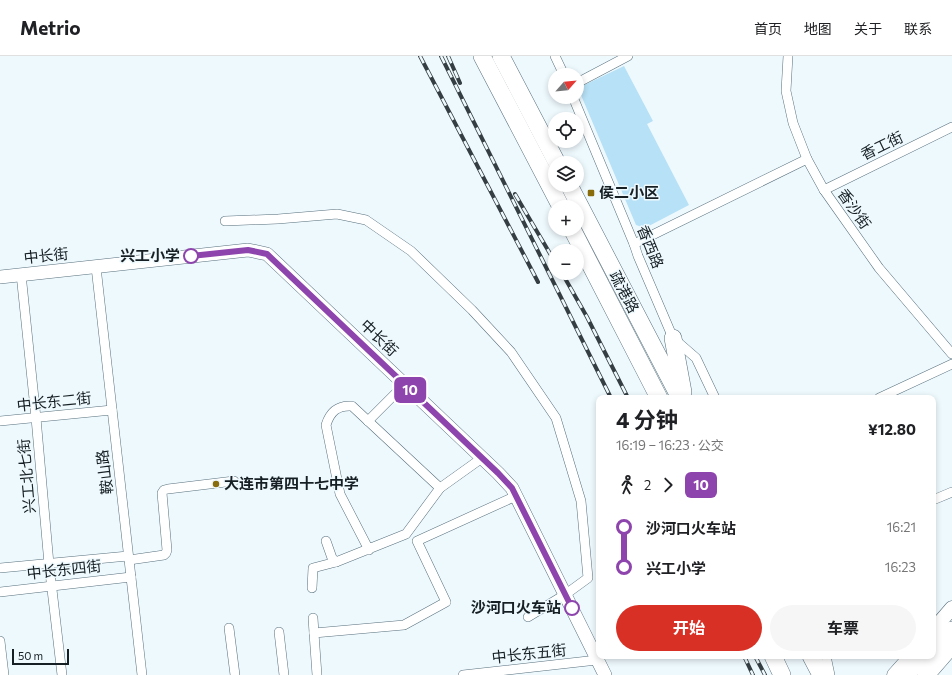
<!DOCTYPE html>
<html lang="zh">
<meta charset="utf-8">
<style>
:root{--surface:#fff;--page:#f6f6f6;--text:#202124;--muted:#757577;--line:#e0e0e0;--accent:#d93025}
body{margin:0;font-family:Commissioner,"Noto Sans SC",sans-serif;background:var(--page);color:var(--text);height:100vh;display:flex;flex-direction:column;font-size:15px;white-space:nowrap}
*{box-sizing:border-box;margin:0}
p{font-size:13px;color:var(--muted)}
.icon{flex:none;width:22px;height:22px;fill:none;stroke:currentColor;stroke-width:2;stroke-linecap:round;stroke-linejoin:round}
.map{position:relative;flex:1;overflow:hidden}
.side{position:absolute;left:596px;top:339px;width:340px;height:264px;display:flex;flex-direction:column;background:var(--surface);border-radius:8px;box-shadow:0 2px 6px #0003}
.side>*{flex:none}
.badge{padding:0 8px;border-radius:6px;font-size:14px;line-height:26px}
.needle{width:26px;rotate:63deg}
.controls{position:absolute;left:548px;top:12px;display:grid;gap:8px}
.controls a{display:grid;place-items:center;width:36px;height:36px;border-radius:50%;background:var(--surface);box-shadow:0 2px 6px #0003;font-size:20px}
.scale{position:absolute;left:12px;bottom:10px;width:57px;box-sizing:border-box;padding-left:4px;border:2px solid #151f24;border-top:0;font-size:11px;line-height:14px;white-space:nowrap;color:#151f24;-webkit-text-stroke:3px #eef9fe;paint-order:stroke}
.map>.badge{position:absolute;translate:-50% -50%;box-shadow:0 0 0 2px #fff}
.legs{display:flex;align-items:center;gap:6px;height:44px;padding:0 20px;font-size:13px}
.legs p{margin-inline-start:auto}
.summary{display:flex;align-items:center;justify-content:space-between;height:68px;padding:0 20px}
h1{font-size:22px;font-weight:700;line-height:30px}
.cta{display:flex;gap:8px;margin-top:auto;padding:8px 20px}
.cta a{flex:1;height:46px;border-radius:24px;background:var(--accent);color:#fff;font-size:16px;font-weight:700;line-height:46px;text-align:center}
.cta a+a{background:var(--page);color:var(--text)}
ul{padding:0 20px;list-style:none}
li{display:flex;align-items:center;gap:14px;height:40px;font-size:15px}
li i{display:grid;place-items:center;width:6px;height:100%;margin:0 5px;background:currentColor}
li i::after{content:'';width:10px;height:10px;margin:-5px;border:3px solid;border-radius:50%;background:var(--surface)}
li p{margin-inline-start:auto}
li:first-child i{background:linear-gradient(#0000 50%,currentColor 0)}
li:last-child i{background:linear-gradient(currentColor 50%,#0000 0)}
header{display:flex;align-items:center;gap:24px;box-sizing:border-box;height:56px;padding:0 20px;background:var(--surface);border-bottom:1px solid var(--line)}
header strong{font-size:19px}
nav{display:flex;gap:22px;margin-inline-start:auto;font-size:14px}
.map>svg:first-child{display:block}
.grass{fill:#b7e1f6}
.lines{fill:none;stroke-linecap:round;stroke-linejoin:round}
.street-casing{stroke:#58707c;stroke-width:10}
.secondary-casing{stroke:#58707c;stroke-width:14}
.primary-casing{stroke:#58707c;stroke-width:15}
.highway-casing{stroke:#58707c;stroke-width:18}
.street{stroke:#fff;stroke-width:9}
.secondary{stroke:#fff;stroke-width:13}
.primary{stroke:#fff;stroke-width:14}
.highway{stroke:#fff;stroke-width:17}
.rail-casing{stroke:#343e43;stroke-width:4}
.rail{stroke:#eef9fe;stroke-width:2.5;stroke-dasharray:8;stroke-linecap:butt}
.line-1-casing{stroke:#fff;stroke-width:9}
.line-1{stroke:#8e44ad;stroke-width:6}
.poi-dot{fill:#896c0c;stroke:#eef9fe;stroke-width:1.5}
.stop-1-dot{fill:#fff;stroke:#8e44ad;stroke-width:2}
.labels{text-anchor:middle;stroke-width:3;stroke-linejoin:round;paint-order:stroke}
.street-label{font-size:15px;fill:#151f24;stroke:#eef9fe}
.poi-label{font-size:15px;font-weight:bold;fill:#151f24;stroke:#eef9fe;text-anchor:start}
.stop-label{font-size:15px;font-weight:bold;fill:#151f24;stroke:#eef9fe;text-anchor:end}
</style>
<header>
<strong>Metrio</strong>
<nav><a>首页</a><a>地图</a><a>关于</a><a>联系</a></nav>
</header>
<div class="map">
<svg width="952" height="619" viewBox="0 0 952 619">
<rect width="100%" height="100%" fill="#eef9fe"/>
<path class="grass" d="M624 10 653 65 647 68 689 149 645 172 636 169 578 32Z"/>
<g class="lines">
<defs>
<g id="street">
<path d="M555 0 564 19"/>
<path d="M788 0 786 35 793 67 807 103 824 134 879 212 952 298"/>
<path d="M577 27 628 0"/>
<path d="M573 41 634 188 638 200 673 282 696 302 715 342"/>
<path d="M824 134 952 71"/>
<path d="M225 165 278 163 337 158 366 164 411 195 472 254 511 296 556 362 581 445 588 522 566 538 528 561"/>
<path d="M634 188 807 103"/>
<path d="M96 211 142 619"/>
<path d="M21 218 36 362 49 508 62 619"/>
<path d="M879 342 952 308"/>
<path d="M0 365 112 354"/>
<path d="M368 365 404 329"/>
<path d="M440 432 482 402"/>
<path d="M933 444 952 436"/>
<path d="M326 485 332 502 336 506 406 478 440 432 352 350C337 349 330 356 326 369L340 438 369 494"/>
<path d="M129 504 164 499 166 497 167 494 162 437 164 434 168 433 234 425"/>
<path d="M0 512 128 500"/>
<path d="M312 532 313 512 336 506"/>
<path d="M0 536 131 521"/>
<path d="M313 562 314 577"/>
<path d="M229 572 235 619"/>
<path d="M279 576 284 619"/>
<path d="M0 585 4 619"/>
<path d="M826 600 830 619"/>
<path d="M317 619 314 577 404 569 446 546 417 485 516 440"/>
<path d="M463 619 597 604"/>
</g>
<path id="secondary" d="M0 221 248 194 267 198 498 417 512 432 605 619"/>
<g id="primary">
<path d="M933 574 952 552"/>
<path d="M894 619 911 600"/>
</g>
<g id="highway">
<path d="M482 0 561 151"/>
<path d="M501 0 557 107"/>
<path d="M569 129 680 342"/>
<path d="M572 173 659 342"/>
<path d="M673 282 683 336"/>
<path d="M933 595 952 574"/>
<path d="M773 600 782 619"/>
<path d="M811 600 821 619"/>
<path d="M904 619 927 600"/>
<path d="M926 619 952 589"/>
</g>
</defs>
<use href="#street" class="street-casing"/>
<use href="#secondary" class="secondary-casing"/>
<use href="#primary" class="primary-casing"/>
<use href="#highway" class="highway-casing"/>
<use href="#street" class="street"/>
<use href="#secondary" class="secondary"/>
<use href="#primary" class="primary"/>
<use href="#highway" class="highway"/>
<defs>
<g id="rail">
<path d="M420 0 538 226"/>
<path d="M441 0 611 342"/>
<path d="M448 0 460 27"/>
<path d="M515 138 529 162 555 206"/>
<path d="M562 217 587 261 628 342"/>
<path d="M744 600 753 619"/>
<path d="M755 600 765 619"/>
</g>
</defs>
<use href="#rail" class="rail-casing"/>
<use href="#rail" class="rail"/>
</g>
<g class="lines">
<defs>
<path id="line-1" d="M191 200 248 194 267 198 498 417 512 432 572 552"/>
</defs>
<use href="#line-1" class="line-1-casing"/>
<use href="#line-1" class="line-1"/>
</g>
<g class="poi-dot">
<rect x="587" y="133" width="8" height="8" rx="2"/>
<circle cx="216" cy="428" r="4"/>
</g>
<g class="stop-1-dot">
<circle cx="191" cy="200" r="7"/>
<circle cx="572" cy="552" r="7"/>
</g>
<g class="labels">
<g class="street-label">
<text transform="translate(882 90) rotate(-26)" y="5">香工街</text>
<text transform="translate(854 153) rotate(55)" y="5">香沙街</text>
<text transform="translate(650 191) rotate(68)" y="5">香西路</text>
<text transform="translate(46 200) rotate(-6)" y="5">中长街</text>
<text transform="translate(624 236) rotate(62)" y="5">疏港路</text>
<text transform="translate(379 282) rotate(44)" y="5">中长街</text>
<text transform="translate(54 346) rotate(-6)" y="5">中长东二街</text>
<text transform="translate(105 416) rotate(-97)" y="5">鞍山路</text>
<text transform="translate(27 420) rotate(-95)" y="5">兴工北七街</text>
<text transform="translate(64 514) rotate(-6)" y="5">中长东四街</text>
<text transform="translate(529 598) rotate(-6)" y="5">中长东五街</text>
</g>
<g class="poi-label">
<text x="599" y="142">侯二小区</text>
<text x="224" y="433">大连市第四十七中学</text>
</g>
<g class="stop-label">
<text x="180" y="205">兴工小学</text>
<text x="561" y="557">沙河口火车站</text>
</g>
</g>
</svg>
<div class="controls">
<a><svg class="needle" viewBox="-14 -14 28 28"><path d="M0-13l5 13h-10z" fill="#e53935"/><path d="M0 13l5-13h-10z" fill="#757577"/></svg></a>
<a><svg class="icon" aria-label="locate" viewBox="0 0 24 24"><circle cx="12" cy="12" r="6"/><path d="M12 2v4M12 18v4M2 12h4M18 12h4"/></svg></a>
<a><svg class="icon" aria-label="layers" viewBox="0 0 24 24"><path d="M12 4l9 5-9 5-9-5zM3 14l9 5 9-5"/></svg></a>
<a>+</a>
<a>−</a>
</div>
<div class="scale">50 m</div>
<b class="badge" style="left:410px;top:334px;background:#8e44ad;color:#fff">10</b>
<section class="side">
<div class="summary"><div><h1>4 分钟</h1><p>16:19 – 16:23 · 公交</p></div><b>¥12.80</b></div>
<div class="legs"><svg class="icon" aria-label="walk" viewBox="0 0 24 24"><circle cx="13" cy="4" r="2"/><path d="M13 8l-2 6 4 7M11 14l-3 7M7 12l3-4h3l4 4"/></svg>2<svg class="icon" aria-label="forward" viewBox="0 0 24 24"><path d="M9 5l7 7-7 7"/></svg><b class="badge" style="background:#8e44ad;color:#fff">10</b></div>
<ul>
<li><i style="color:#8e44ad"></i><b>沙河口火车站</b><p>16:21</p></li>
<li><i style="color:#8e44ad"></i><b>兴工小学</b><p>16:23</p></li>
</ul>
<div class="cta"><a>开始</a><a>车票</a></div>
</section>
</div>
